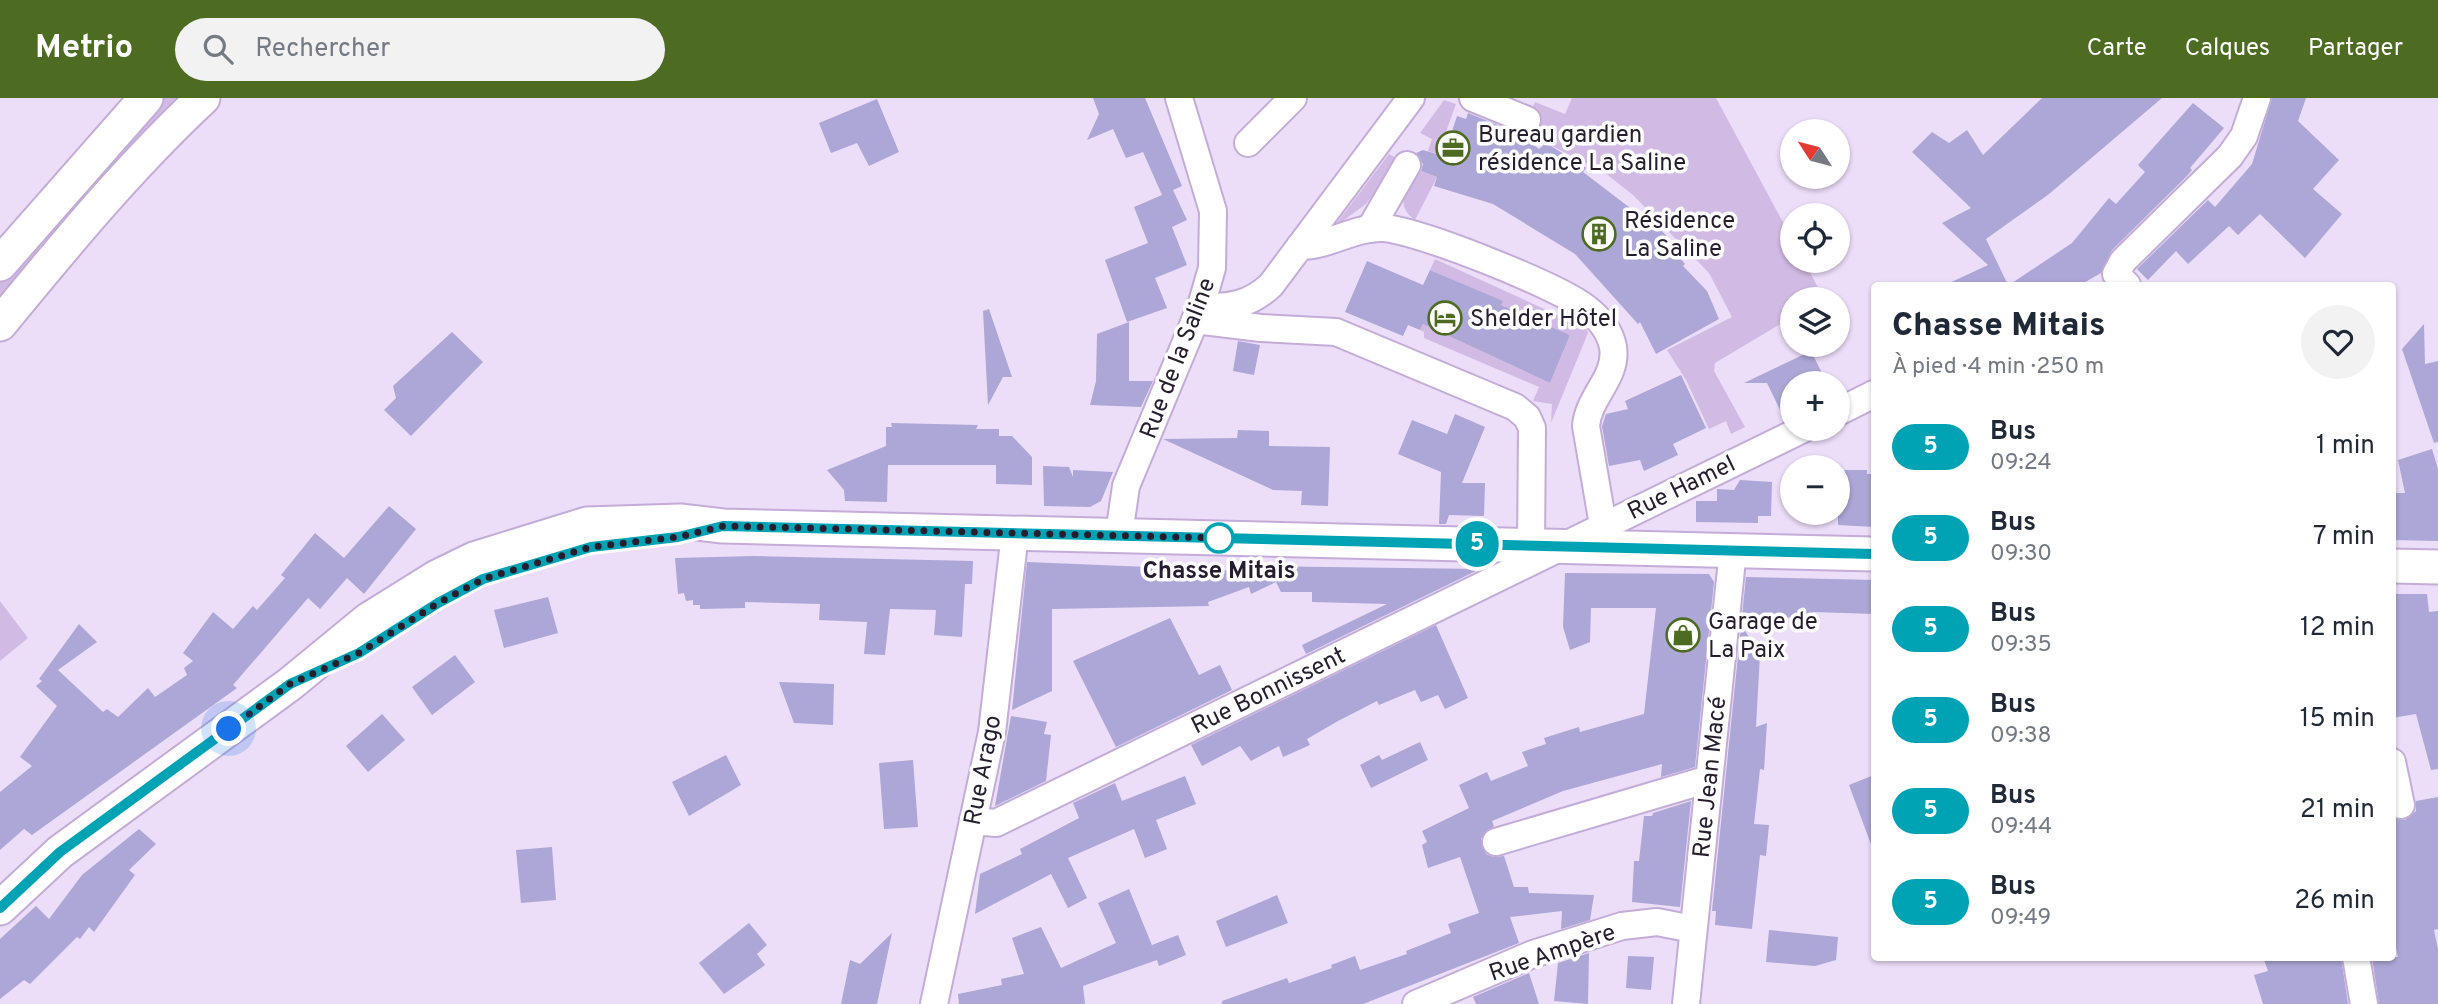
<!DOCTYPE html>
<html lang="fr">
<meta charset="utf-8">
<style>
:root{--surface:#fff;--page:#f2f2f3;--text:#1f2937;--muted:#747a83;--accent:#4d6c22}
body{margin:0;font-family:Overpass,sans-serif;background:var(--page);color:var(--text);height:100vh;display:flex;flex-direction:column;font-size:26px;white-space:nowrap}
*{box-sizing:border-box;margin:0}
p{font-size:23px;color:var(--muted)}
.icon{flex:none;width:38px;height:38px;fill:none;stroke:currentColor;stroke-width:2;stroke-linecap:round;stroke-linejoin:round}
.map{position:relative;flex:1;overflow:hidden}
.drawer{position:absolute;left:1871px;top:184px;width:525px;height:679px;display:flex;flex-direction:column;background:var(--surface);border-radius:7px;box-shadow:0 2px 5px #0004}
.drawer>*{flex:none}
.badge{padding:0 14px;border-radius:23px;font-size:24px;line-height:46px}
.needle{width:46px;rotate:306deg}
.tools{position:absolute;left:1780px;top:21px;display:grid;gap:14px}
.tools a{display:grid;place-items:center;width:70px;height:70px;border-radius:50%;background:var(--surface);box-shadow:0 2px 5px #0004;font-size:35px}
.you{position:absolute;width:35px;height:35px;margin:-18px;border:5px solid #fff;border-radius:50%;background:#1a73e8;box-shadow:0 0 0 10px #1a73e833}
.map>.badge{position:absolute;translate:-50% -50%;box-shadow:0 0 0 4px #fff}
.round{display:grid;place-items:center;flex:none;width:74px;height:74px;border-radius:37px;background:var(--page)}
.summary{display:flex;align-items:center;justify-content:space-between;height:119px;padding:0 21px}
h1{font-size:33px;font-weight:800;line-height:52px}
ul{padding:0;list-style:none}
li{display:flex;align-items:center;gap:21px;height:91px;padding:0 21px}
li div{flex:1}
li b{display:block;font-size:26px}
li em{font-style:normal}
li .badge{min-width:77px;font-weight:700;text-align:center}
header{display:flex;align-items:center;gap:42px;box-sizing:border-box;height:98px;padding:0 35px;background:var(--accent);color:#fff}
header strong{font-size:33px}
nav{display:flex;gap:38px;margin-inline-start:auto;font-size:24px}
.search{width:490px;height:63px;background:var(--page);display:flex;align-items:center;gap:18px;box-sizing:border-box;padding:0 24px;border-radius:38px;color:var(--muted);font-size:26px}
.map>svg:first-child{display:block}
.green{fill:#d1bbe4}
.building{fill:#aca7d6}
.lines{fill:none;stroke-linecap:round;stroke-linejoin:round}
.minor-casing{stroke:#c4acd8;stroke-width:30}
.major-casing{stroke:#c4acd8;stroke-width:37}
.minor{stroke:#fff;stroke-width:26}
.major{stroke:#fff;stroke-width:33}
.line-casing{stroke:#fff;stroke-width:16}
.line{stroke:#00a3b4;stroke-width:10}
.walk{stroke:#261d2e;stroke-width:7;stroke-dasharray:0 12.6}
.stop-dot{fill:#fff;stroke:#00a3b4;stroke-width:3.5}
.labels{text-anchor:middle;stroke-width:7;stroke-linejoin:round;paint-order:stroke}
.poi-label{font-size:24px;fill:#261d2e;stroke:#fff;text-anchor:start}
.street-label{font-size:24px;fill:#261d2e;stroke:#fff}
.stop-label{font-size:24px;font-weight:bold;fill:#261d2e;stroke:#fff}
</style>
<header>
<strong>Metrio</strong>
<div class="search"><svg class="icon" aria-label="search" viewBox="0 0 24 24"><circle cx="10" cy="10" r="6"/><path d="M15 15l6 6"/></svg>Rechercher</div>
<nav><a>Carte</a><a>Calques</a><a>Partager</a></nav>
</header>
<div class="map">
<svg width="2438" height="906" viewBox="0 0 2438 906">
<rect width="100%" height="100%" fill="#ecddf9"/>
<g class="green">
<path d="M163 0H182L0 204V183L56 113Z"/>
<path d="M1572 0H1716L1792 141V163H1804L1824 201H1792V219L1715 265 1714 273 1745 329 1731 336 1726 323 1709 331 1686 282 1667 252 1732 219 1709 175 1633 97 1605 75 1523 33 1535 4 1565 16Z"/>
<path d="M1444 2 1456 6 1438 56 1428 53 1432 41 1420 35Z"/>
<path d="M1389 56 1399 62 1366 106 1333 130Z"/>
<path d="M1416 71 1437 79 1415 122C1394 107 1405 89 1416 71Z"/>
<path d="M1435 161 1586 230 1588 235 1551 325 1552 306 1533 303 1539 289 1424 240V234L1420 232 1423 226 1550 285 1570 237 1501 207 1502 203 1430 172Z"/>
<path d="M0 503 28 540 0 563Z"/>
</g>
<g class="building">
<path d="M1093 0H1145L1182 88 1173 92 1187 122 1172 129 1187 167 1155 180 1167 210 1127 224 1105 162 1148 145 1134 109 1162 97 1143 54 1126 60 1113 31 1087 42 1099 16Z"/>
<path d="M2042 0H2162L2049 96 1986 141 2008 187H1945L1988 167 1942 125 1971 110 1912 54 1932 34 1949 45 1967 32 1983 57Z"/>
<path d="M2272 0H2306L2298 23 2339 62 2313 91 2342 116 2305 160 2260 116 2238 137 2229 128 2188 166 2176 153 2148 182 2137 171 2208 102 2215 109 2252 66Z"/>
<path d="M877 1 899 54 869 68 857 45 831 55 819 25Z"/>
<path d="M2193 5 2224 30 2190 70 2192 72 2186 79 2112 152 2101 175 2080 187H2009L2072 145 2109 100 2116 106 2145 74 2138 67Z"/>
<path d="M1468 15 1505 30 1503 35 1527 42 1539 51 1546 45 1586 70 1583 74 1642 119 1646 116 1673 145 1670 148 1685 166 1683 168 1707 193 1719 221 1656 256 1640 224 1638 226 1575 156 1493 106 1434 88 1437 79 1421 73 1423 66 1416 55 1423 52 1444 58 1457 18 1466 21Z"/>
<path d="M1367 163 1423 187 1430 172 1503 203 1501 207 1570 237 1550 285 1423 226 1420 232 1408 227 1403 238 1345 214Z"/>
<path d="M989 211 1012 279H1003L988 307 983 213Z"/>
<path d="M1129 224V283H1153L1141 309 1090 307 1096 283 1097 236Z"/>
<path d="M2424 226 2425 266 2438 263V344L2434 345 2402 251Z"/>
<path d="M452 234 483 264 411 338 384 312 396 300 393 288Z"/>
<path d="M1238 243 1260 247 1254 277 1233 273Z"/>
<path d="M1811 253 1827 285H1792V319L1785 322 1767 285H1744Z"/>
<path d="M1681 277 1706 330 1673 346 1678 357 1644 373 1640 362 1609 368 1602 328 1606 316 1628 311 1625 303Z"/>
<path d="M1455 316 1485 329 1462 385H1485L1484 418 1449 417 1446 426H1439L1441 374 1398 356 1412 322 1447 336Z"/>
<path d="M891 325 978 327 976 331H999V338H1012L1032 359V387L996 386V367H888L887 404 845 403 844 392 827 372 886 348V329H892Z"/>
<path d="M1238 332 1269 333V348L1330 349 1328 408 1301 407 1302 393 1273 392 1163 341 1237 340Z"/>
<path d="M2432 351 2438 371V443L2392 442V395H2405L2398 362Z"/>
<path d="M1043 368 1069 369 1073 379V372L1113 374 1101 403 1090 409 1044 408Z"/>
<path d="M1838 372H1867V376H1874V429L1838 427Z"/>
<path d="M1740 382 1772 384 1771 418H1758V425L1696 424V403H1717V391L1734 392Z"/>
<path d="M389 408 416 431 364 496 347 480 320 511 308 500 233 587 237 590 32 737 24 731 0 752V694L32 668 20 659 57 608 36 588 42 583 39 581 79 526 97 544 58 572 103 614 107 611 118 619 148 590 155 599 187 577 184 570 193 563 183 555 213 514 233 531 253 508 257 512 285 480 281 477 315 435 344 460Z"/>
<path d="M754 458 973 463 972 486H965L962 539 934 537 936 512 890 511 885 557 864 556 867 524 819 522 820 506 745 504V510L700 511V507H693V502L686 503 684 495 678 496 675 460Z"/>
<path d="M1027 464 1245 473V468L1480 471 1306 556 1302 547 1387 506 1312 504V494H1281L1276 484 1251 496 1249 489 1208 504 1209 508 1052 511V593L1012 612Z"/>
<path d="M1565 475 1709 476 1714 484 1695 669 1661 679 1662 666 1563 693 1492 723 1494 728 1481 740 1486 756 1493 759 1504 758 1514 789H1528L1529 795 1594 797 1590 822 1561 831 1562 813 1510 819 1519 845 1363 906H1222V903L1287 880 1289 885 1332 870 1331 867 1355 858 1360 872 1407 856 1406 853 1451 835 1448 826 1479 815 1460 759 1428 770 1422 747 1427 744 1422 733 1469 710 1459 687 1487 674 1491 683 1528 668 1522 654 1546 646 1544 640 1579 629 1580 634 1644 616 1656 510H1591L1590 544 1570 552 1563 529Z"/>
<path d="M1746 479 1874 482V516L1813 514V520L1766 519V530H1743L1760 556 1756 629 1767 625 1764 672 1760 671 1754 726 1769 727 1766 758 1760 757 1752 831 1715 827 1716 813H1712Z"/>
<path d="M2392 496H2427L2429 514 2438 513V671L2431 672 2416 616 2392 620Z"/>
<path d="M548 499 558 535 504 550 494 512Z"/>
<path d="M1170 520 1199 577 1220 567 1232 592 1116 649 1073 563Z"/>
<path d="M1436 527 1468 600 1445 611 1438 597 1421 604 1415 592 1379 607 1377 603 1338 623 1307 641 1310 647 1283 659 1279 648 1251 663 1240 648 1202 668 1191 647Z"/>
<path d="M455 557 475 584 432 617 412 589Z"/>
<path d="M779 584 834 586 833 627 794 625Z"/>
<path d="M382 616 405 642 368 674 346 648Z"/>
<path d="M1011 618 1047 624 1044 636 1051 637 1046 683 995 708Z"/>
<path d="M1420 644 1428 662 1371 690 1360 667 1379 657 1382 662Z"/>
<path d="M726 657 741 687 689 718 672 684Z"/>
<path d="M913 662 918 729 884 731 879 665Z"/>
<path d="M1874 677V748L1872 749 1849 687Z"/>
<path d="M1185 678 1196 706 1156 722 1167 751 1145 760 1134 731 1068 760 1087 800 1068 810 1051 776 975 816 980 776 1022 756 1020 751 1079 720 1073 705 1115 685 1122 703Z"/>
<path d="M2438 699V831L2434 832 2438 851V906H2379L2372 859H2398L2392 832V720L2405 722 2416 713V703Z"/>
<path d="M1691 703 1680 809 1632 804 1634 763H1639L1644 718H1652L1653 715Z"/>
<path d="M139 731 156 746 129 772 135 777 94 834 89 829 80 841 77 839 30 886 24 882 0 901V841L36 808 49 821 82 777Z"/>
<path d="M552 749 556 802 521 805 516 752Z"/>
<path d="M1129 791 1156 857 1152 847 1178 837 1186 857 1159 868 1157 862 1083 888 1085 906H959L958 896 1002 887 1001 881 1024 876 1012 840 1041 829 1061 870 1116 845 1098 805Z"/>
<path d="M1277 797 1288 825 1226 849 1216 823Z"/>
<path d="M749 825 767 847 757 856 765 867 724 896 699 865Z"/>
<path d="M1769 832 1838 839 1836 862 1815 868 1766 864Z"/>
<path d="M892 835 877 906H841L850 862 860 866Z"/>
<path d="M1589 855 1588 906 1554 903 1558 865Z"/>
<path d="M1628 858 1654 859 1651 892 1626 890Z"/>
<path d="M2263 859H2341L2348 906H2263L2254 877 2268 873Z"/>
<path d="M1529 875 1539 906H1476L1473 899Z"/>
</g>
<g class="lines">
<defs>
<g id="minor">
<path d="M1473 0 1527 22"/>
<path d="M1248 45 1293 0"/>
<path d="M1370 131 1407 67"/>
<path d="M1300 148C1330 148 1353 129 1383 130 1418 132 1558 188 1586 210 1599 220 1610 233 1613 249 1618 279 1588 299 1586 328L1603 427"/>
<path d="M2127 187 2116 176 2123 163 2230 58 2244 38 2257 0"/>
<path d="M1201 208C1229 211 1251 206 1271 187L1411 0"/>
<path d="M1195 222 1261 230 1336 234 1515 309 1527 319 1532 330 1531 447"/>
<path d="M1838 314 1874 296"/>
<path d="M1119 437 1126 388 1201 208 1212 170 1213 113 1179 0"/>
<path d="M2392 664 2401 707"/>
<path d="M973 723 996 725 1803 331"/>
<path d="M1496 744 1709 681"/>
<path d="M2356 859 2364 906"/>
<path d="M934 906 992 634 1015 435"/>
<path d="M1416 906 1533 856 1622 828 1657 824 1693 831"/>
<path d="M1686 906 1733 452"/>
</g>
<g id="major">
<path d="M0 166 146 0"/>
<path d="M0 226C64 148 129 69 203 0"/>
<path d="M2392 468 2438 469"/>
<path d="M0 810 60 754 290 586 368 522 437 479 474 461 587 426 680 423 723 428 1874 456"/>
</g>
</defs>
<use href="#minor" class="minor-casing"/>
<use href="#major" class="major-casing"/>
<use href="#minor" class="minor"/>
<use href="#major" class="major"/>
</g>
<g class="lines">
<defs>
<path id="line" d="M0 810 60 754 290 586 359 555 438 505 483 481 591 449 678 439 723 428 1874 456"/>
</defs>
<use href="#line" class="line-casing"/>
<use href="#line" class="line"/>
<path class="walk" d="M229 631 290 586 359 555 438 505 483 481 591 449 678 439 723 428 1219 440"/>
</g>
<defs>
<symbol id="office-ring" viewBox="-11 -11 22 22"><circle r="9.5" fill="#fff" stroke="#4d6c22" stroke-width="1.5"/><path d="M-6-3h4V-5.5h4V-3h4V5H-6ZM-1-4.5V-3h2v-1.5ZM-6 0V1H6V0Z" fill="#4d6c22"/></symbol>
<symbol id="building-ring" viewBox="-11 -11 22 22"><circle r="9.5" fill="#fff" stroke="#4d6c22" stroke-width="1.5"/><path d="M-4-6H4V6H1V3H-1V6H-4ZM-2.5-4.3h1.7v1.8h-1.7ZM.8-4.3h1.7v1.8H.8ZM-2.5-1h1.7V.8h-1.7ZM.8-1h1.7V.8H.8Z" fill="#4d6c22"/></symbol>
<symbol id="hotel-ring" viewBox="-11 -11 22 22"><circle r="9.5" fill="#fff" stroke="#4d6c22" stroke-width="1.5"/><path d="M-6-4.5h1.5V1H6V5H4.5V3h-9V5H-6ZM-4 0a1.8 1.8 0 1 1 3.6 0ZM.5 0V-2.5h3Q6-2.5 6 0Z" fill="#4d6c22"/></symbol>
<symbol id="shop-ring" viewBox="-11 -11 22 22"><circle r="9.5" fill="#fff" stroke="#4d6c22" stroke-width="1.5"/><path d="M-5-2.5h2.3a2.7 3.5 0 0 1 5.4 0H5L5.5 6h-11ZM-1.5-2.5h3a1.5 2.3 0 0 0-3 0Z" fill="#4d6c22"/></symbol>
</defs>
<g fill-rule="evenodd">
<use href="#office-ring" x="1434" y="31" width="38" height="38"/>
<use href="#building-ring" x="1580" y="117" width="38" height="38"/>
<use href="#hotel-ring" x="1426" y="201" width="38" height="38"/>
<use href="#shop-ring" x="1664" y="518" width="38" height="38"/>
</g>
<circle class="stop-dot" cx="1219" cy="440" r="14"/>
<g class="labels">
<g class="poi-label">
<text x="1478" y="44">Bureau gardien<tspan x="1478" dy="28">résidence La Saline</tspan></text>
<text x="1624" y="130">Résidence<tspan x="1624" dy="28">La Saline</tspan></text>
<text x="1470" y="228">Shelder Hôtel</text>
<text x="1708" y="531">Garage de<tspan x="1708" dy="28">La Paix</tspan></text>
</g>
<g class="street-label">
<text transform="translate(1177 260) rotate(-69)" y="8">Rue de la Saline</text>
<text transform="translate(1681 389) rotate(-26)" y="8">Rue Hamel</text>
<text transform="translate(1268 592) rotate(-26)" y="8">Rue Bonnissent</text>
<text transform="translate(982 672) rotate(-79)" y="8">Rue Arago</text>
<text transform="translate(1709 679) rotate(-84)" y="8">Rue Jean Macé</text>
<text transform="translate(1552 854) rotate(-19)" y="8">Rue Ampère</text>
</g>
<g class="stop-label">
<text x="1219" y="480">Chasse Mitais</text>
</g>
</g>
</svg>
<div class="tools">
<a><svg class="needle" viewBox="-14 -14 28 28"><path d="M0-13l5 13h-10z" fill="#e53935"/><path d="M0 13l5-13h-10z" fill="#747a83"/></svg></a>
<a><svg class="icon" aria-label="locate" viewBox="0 0 24 24"><circle cx="12" cy="12" r="6"/><path d="M12 2v4M12 18v4M2 12h4M18 12h4"/></svg></a>
<a><svg class="icon" aria-label="layers" viewBox="0 0 24 24"><path d="M12 4l9 5-9 5-9-5zM3 14l9 5 9-5"/></svg></a>
<a>+</a>
<a>−</a>
</div>
<div class="you" style="left:229px;top:631px"></div>
<b class="badge" style="left:1477px;top:446px;background:#00a3b4;color:#fff">5</b>
<section class="drawer">
<div class="summary"><div><h1>Chasse Mitais</h1><p>À pied · 4 min · 250 m</p></div><a class="round"><svg class="icon" aria-label="heart" viewBox="0 0 24 24"><path d="M12 20l-8-8c-3-5 5-10 8-4 3-6 11-1 8 4z"/></svg></a></div>
<ul>
<li><span class="badge" style="background:#00a3b4;color:#fff">5</span><div><b>Bus</b><p>09:24</p></div><em>1 min</em></li>
<li><span class="badge" style="background:#00a3b4;color:#fff">5</span><div><b>Bus</b><p>09:30</p></div><em>7 min</em></li>
<li><span class="badge" style="background:#00a3b4;color:#fff">5</span><div><b>Bus</b><p>09:35</p></div><em>12 min</em></li>
<li><span class="badge" style="background:#00a3b4;color:#fff">5</span><div><b>Bus</b><p>09:38</p></div><em>15 min</em></li>
<li><span class="badge" style="background:#00a3b4;color:#fff">5</span><div><b>Bus</b><p>09:44</p></div><em>21 min</em></li>
<li><span class="badge" style="background:#00a3b4;color:#fff">5</span><div><b>Bus</b><p>09:49</p></div><em>26 min</em></li>
</ul>
</section>
</div>
